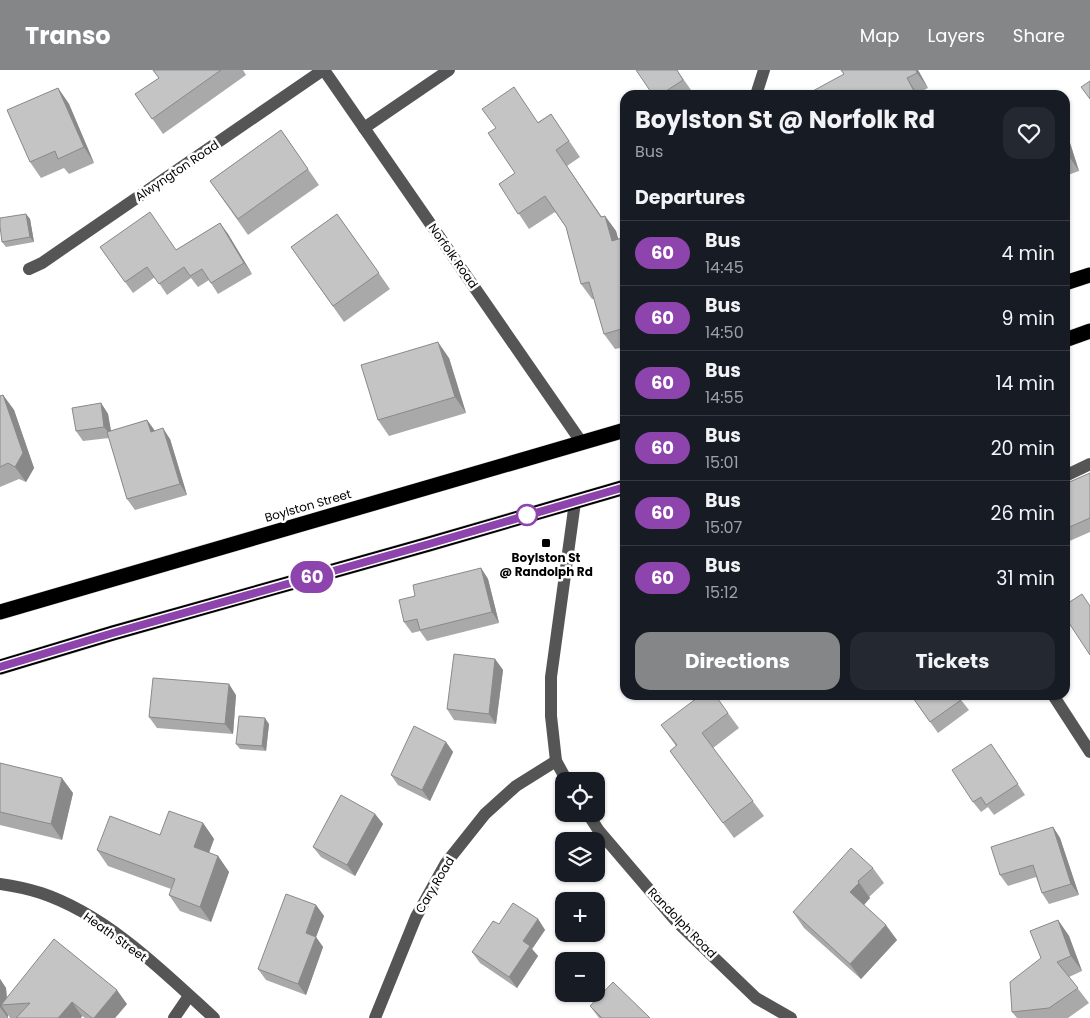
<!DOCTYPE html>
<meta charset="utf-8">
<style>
:root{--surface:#171b24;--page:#242831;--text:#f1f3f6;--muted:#9ea1a6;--line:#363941;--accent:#858687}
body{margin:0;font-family:Poppins,sans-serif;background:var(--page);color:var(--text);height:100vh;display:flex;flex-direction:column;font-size:19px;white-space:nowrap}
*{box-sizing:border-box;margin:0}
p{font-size:16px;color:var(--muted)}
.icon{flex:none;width:28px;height:28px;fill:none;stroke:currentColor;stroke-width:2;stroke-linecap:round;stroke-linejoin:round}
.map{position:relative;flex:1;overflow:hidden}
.sheet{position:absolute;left:620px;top:20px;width:450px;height:610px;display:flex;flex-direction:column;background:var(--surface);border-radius:15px;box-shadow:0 1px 4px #0004}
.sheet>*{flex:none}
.badge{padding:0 10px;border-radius:16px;font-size:18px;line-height:32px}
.fabs{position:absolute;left:555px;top:702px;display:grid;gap:10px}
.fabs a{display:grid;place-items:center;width:50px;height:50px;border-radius:10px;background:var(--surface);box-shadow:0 1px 4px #0004;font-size:25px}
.map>.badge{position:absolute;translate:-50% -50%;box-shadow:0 0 0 2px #fff}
h2{padding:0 15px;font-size:19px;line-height:45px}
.round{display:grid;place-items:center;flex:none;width:52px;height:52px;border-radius:15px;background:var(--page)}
.summary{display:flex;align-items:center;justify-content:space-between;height:85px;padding:0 15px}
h1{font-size:24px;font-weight:700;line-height:38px}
.cta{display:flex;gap:10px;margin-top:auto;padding:10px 15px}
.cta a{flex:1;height:58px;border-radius:15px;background:var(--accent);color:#fff;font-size:20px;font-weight:700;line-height:58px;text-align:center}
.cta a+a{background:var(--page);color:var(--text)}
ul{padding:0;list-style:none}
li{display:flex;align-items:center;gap:15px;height:65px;padding:0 15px;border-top:1px solid var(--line)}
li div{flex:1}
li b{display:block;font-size:19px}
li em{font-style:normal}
li .badge{min-width:55px;font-weight:700;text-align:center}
header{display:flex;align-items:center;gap:30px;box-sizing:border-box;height:70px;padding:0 25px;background:var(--accent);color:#fff}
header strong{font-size:24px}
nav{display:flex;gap:28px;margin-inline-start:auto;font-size:18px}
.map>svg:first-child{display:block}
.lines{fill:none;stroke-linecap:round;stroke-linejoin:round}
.highway-casing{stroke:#dbdbdb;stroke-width:16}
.minor{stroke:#555;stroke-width:12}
.highway{stroke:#000;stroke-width:15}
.wall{fill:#a9a9a9}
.shaded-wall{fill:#898989}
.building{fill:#c4c4c4;stroke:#898989}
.line-casing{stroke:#fff;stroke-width:11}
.line{stroke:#8e44ad;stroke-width:8}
.stop-dot{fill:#fff;stroke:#8e44ad;stroke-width:2.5}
.poi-dot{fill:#000;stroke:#fff;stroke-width:2}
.labels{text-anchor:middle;stroke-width:5;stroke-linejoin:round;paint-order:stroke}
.street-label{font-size:12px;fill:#000;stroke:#fff}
.poi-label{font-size:12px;font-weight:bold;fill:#000;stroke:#fff}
</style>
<header>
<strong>Transo</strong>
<nav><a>Map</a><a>Layers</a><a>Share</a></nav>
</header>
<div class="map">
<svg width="1090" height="948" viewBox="0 0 1090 948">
<rect width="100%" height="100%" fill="#fff"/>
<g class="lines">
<defs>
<g id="highway">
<path d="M1065 213 1090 205"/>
<path d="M1065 270 1090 261"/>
<path d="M0 542 625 360"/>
<path d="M0 597 113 563 429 474 625 417"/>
</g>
</defs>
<use href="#highway" class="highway-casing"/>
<g class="minor">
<path d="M324 0 582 373"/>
<path d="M756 25 764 0"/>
<path d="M364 58 449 0"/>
<path d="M29 199 42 193 55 184 323 0"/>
<path d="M1065 406 1090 394"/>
<path d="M1053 625 1090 682"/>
<path d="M567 711 556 691 551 646V607L575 432"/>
<path d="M588 744 599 761 676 851 756 928 791 948"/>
<path d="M0 814C14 816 28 819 41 823 107 845 164 902 214 948"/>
<path d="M174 948 189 926"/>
<path d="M375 948 416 847 446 793 485 744 516 716 556 691"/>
</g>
<use href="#highway" class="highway"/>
</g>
<g class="wall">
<path d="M153 0H243L246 5 163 64 135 24 159 8Z"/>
<path d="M677 0 691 20 684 25H653Z"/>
<path d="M841 0H918L928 18 917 24 918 25H812L844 4Z"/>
<path d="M58 18 69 34 94 93 69 104 64 98 41 108 30 92Z"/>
<path d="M551 44 580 87 567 96 602 147 605 146 616 161 618 169 625 167V277L615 279 604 264 594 229H592L581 214 566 157 555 142 529 159 499 114 515 103 538 52Z"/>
<path d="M281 60 319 115 248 165 210 111Z"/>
<path d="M1065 66 1070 73 1079 101 1065 106Z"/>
<path d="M26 144 30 149 34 172 6 177 2 172Z"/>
<path d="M337 144 390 219 344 252 291 177Z"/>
<path d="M220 153 228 164 252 204 218 224 209 210 198 217 191 208 167 225 155 207 133 223 100 177 176 180Z"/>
<path d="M449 288 466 343 389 366 378 350Z"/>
<path d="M3 325 14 340 34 398 26 412 19 409 0 417V326Z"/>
<path d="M101 333 108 344 111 361 147 350 155 361 170 369 187 425 135 440 127 429 109 368 83 371 76 361Z"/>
<path d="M1090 403V462L1065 473V414Z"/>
<path d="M481 498 488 509 499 553 427 571 420 561 412 563 404 552 415 526Z"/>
<path d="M495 589 503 600 496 654 454 650 447 639Z"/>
<path d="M236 625 233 664 157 658 149 647Z"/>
<path d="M911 625 961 630 969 640 938 663Z"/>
<path d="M728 643 739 658 713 678 764 746 734 768 670 681 676 676 661 655Z"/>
<path d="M269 654 266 681 240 679 236 674Z"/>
<path d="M446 672 453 682 430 731 398 715 391 705Z"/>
<path d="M999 685 1025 725 994 745 988 737 981 742 973 732Z"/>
<path d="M0 693 73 723 62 770 0 755Z"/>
<path d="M375 744 383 754 355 806 321 787 313 777Z"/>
<path d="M203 753 214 769 209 783 218 786 229 802 211 852 180 841 169 825 171 819 108 796 97 780 160 765Z"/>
<path d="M1053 757 1060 768 1079 825 1049 834 1042 823 1036 807 1008 816 1000 805Z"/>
<path d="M873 798 884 813 869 827 870 828 864 835 897 870 861 909 804 858 793 842Z"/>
<path d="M316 835 324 846 316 867 323 877 306 925 266 910 258 899Z"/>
<path d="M538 849 545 860 532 879 538 886 517 918 480 893 472 882 499 854Z"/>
<path d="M1058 850 1069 866 1082 901 1069 907 1089 933 1068 948H1017L1012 942 1041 888Z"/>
<path d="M0 909 6 918 7 927 127 934 115 948H85L82 946 81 948H10L8 945V948H0Z"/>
<path d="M590 936 650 948H599Z"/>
</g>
<g class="shaded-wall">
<path d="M916 0H918L928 18 917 3Z"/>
<path d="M907 8 918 25H916L914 21Z"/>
<path d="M58 18 69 34 94 93 84 77Z"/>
<path d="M1065 66 1070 73 1079 101 1068 85 1065 76Z"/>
<path d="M26 144 30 149 34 172 30 167Z"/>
<path d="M605 146 616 161 623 186 612 171Z"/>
<path d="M220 153 228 164 252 204 244 193Z"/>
<path d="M438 272 449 288 466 343 455 327Z"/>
<path d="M3 325 14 340 34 398 26 412 15 397Z"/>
<path d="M101 333 108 344 112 367 104 357Z"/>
<path d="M147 350 155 361 151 362Z"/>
<path d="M163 358 170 369 187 425 180 414Z"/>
<path d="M481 498 488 509 499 553 492 542Z"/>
<path d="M495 589 503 600 496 654 489 644Z"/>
<path d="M229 614 236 625 233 664 225 654Z"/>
<path d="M265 648 269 654 266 681 262 676Z"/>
<path d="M446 672 453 682 430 731 422 720Z"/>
<path d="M62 708 73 723 62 770 51 754Z"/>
<path d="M375 744 383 754 355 806 347 795Z"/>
<path d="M203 753 214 769 205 793 194 777Z"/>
<path d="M1053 757 1060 768 1079 825 1071 814Z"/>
<path d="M218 786 229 802 211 852 200 837Z"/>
<path d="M858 811 870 828 861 838 850 822Z"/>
<path d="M316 835 324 846 316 867 323 877 306 925 298 914 306 863Z"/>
<path d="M538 849 545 860 532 879 538 886 517 918 509 907 523 871Z"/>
<path d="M1058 850 1069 866 1082 901 1071 886Z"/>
<path d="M886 855 897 870 861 909 850 894Z"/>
<path d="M0 909 6 918 7 934 1 935 8 945V948L0 937Z"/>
<path d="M117 920 127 934 115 948H94Z"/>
<path d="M72 932 82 946 81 948H58Z"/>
</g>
<g class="building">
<path d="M153 0H221L152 49 135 24 159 8Z"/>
<path d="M636 0H677L683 10 660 25H653Z"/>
<path d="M841 0H916L917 3 907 8 914 21 907 25H812L811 22 844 4Z"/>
<path d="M1090 11V29L1081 17Z"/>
<path d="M514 17 538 53 551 44 569 71 556 80 601 147 605 146 612 171 625 167V258L604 264 589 212 581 214 566 157 545 126 518 144 499 114 515 103 488 63 496 58 482 39Z"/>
<path d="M58 18 84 77 58 89 55 81 30 92 7 40Z"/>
<path d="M281 60 308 99 238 149 210 111Z"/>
<path d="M1065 76 1068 85 1065 86Z"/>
<path d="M150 142 176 180 220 153 244 193 211 213 202 199 190 206 184 197 159 214 147 197 125 212 100 177Z"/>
<path d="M26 144 30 167 2 172 0 156V148Z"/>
<path d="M337 144 379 203 333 236 291 177Z"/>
<path d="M438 272 455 327 378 350 361 295Z"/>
<path d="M3 325 23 383 15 397 8 393 0 397V326Z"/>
<path d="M101 333 104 357 76 361 72 338Z"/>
<path d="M147 350 151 362 163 358 180 414 127 429 107 362Z"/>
<path d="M1090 403V448L1065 459V414Z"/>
<path d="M481 498 492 542 420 560 417 549 404 552 399 530 415 526 413 515Z"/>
<path d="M1082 524 1090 536V585L1065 547V535Z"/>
<path d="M454 584 495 589 489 644 447 639Z"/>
<path d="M153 608 229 614 225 654 149 647Z"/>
<path d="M701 625H715L728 643 702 663 753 731 723 753 670 681 677 675 661 655Z"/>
<path d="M911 625H958L961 630 930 652Z"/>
<path d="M239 646 265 648 262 676 236 674Z"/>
<path d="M414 656 446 672 422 720 391 705Z"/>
<path d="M991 674 1018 714 986 735 981 727 973 732 952 700Z"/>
<path d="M0 693 62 708 51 754 0 742Z"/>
<path d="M341 725 375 744 347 795 313 777Z"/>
<path d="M169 741 203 753 194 777 218 786 200 837 169 825 175 809 97 780 110 746 160 765Z"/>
<path d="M1053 757 1071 814 1042 823 1033 795 1000 805 991 777Z"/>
<path d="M851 778 873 798 858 811 859 813 850 822 886 855 850 894 793 842Z"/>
<path d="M286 824 316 835 306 863 316 867 298 914 258 899Z"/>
<path d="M513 833 538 849 523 871 530 876 509 907 472 882 493 851 499 854Z"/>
<path d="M1058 850 1071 886 1057 892 1078 918 1049 938 1012 942 1010 912 1041 888 1030 861Z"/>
<path d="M54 869 117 920 94 948H92L72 932 58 948H16L30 933 1 935Z"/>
<path d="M613 912 650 948H602L590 936Z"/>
</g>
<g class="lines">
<defs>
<path id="line" d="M0 597 113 563 429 474 625 417"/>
</defs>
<use href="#line" class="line-casing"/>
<use href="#line" class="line"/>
</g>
<circle class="stop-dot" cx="527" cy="445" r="10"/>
<rect class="poi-dot" x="541" y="468" width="10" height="10" rx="2.5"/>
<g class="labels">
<g class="street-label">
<text transform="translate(177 101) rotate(-34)" y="4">Alwyngton Road</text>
<text transform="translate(453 186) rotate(55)" y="4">Norfolk Road</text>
<text transform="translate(308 436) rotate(-16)" y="4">Boylston Street</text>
<text transform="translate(435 815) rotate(-59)" y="4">Cary Road</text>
<text transform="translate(682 853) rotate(46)" y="4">Randolph Road</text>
<text transform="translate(115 867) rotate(36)" y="4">Heath Street</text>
</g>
<g class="poi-label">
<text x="546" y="492">Boylston St<tspan x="546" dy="14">@ Randolph Rd</tspan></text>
</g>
</g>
</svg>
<div class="fabs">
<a><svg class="icon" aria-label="locate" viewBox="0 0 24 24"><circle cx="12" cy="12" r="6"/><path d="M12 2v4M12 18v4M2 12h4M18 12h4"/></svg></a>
<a><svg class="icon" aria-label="layers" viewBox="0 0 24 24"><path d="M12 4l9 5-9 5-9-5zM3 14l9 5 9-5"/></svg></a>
<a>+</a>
<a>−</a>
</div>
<b class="badge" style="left:312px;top:507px;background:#8e44ad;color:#fff">60</b>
<section class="sheet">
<div class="summary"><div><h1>Boylston St @ Norfolk Rd</h1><p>Bus</p></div><a class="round"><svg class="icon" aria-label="heart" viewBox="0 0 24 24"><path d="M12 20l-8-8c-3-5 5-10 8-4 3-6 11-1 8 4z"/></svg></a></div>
<h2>Departures</h2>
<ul>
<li><span class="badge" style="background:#8e44ad;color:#fff">60</span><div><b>Bus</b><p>14:45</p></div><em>4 min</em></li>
<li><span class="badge" style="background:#8e44ad;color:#fff">60</span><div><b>Bus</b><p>14:50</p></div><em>9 min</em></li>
<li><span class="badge" style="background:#8e44ad;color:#fff">60</span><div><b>Bus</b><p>14:55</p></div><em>14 min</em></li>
<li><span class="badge" style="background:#8e44ad;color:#fff">60</span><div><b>Bus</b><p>15:01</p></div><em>20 min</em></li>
<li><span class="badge" style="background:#8e44ad;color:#fff">60</span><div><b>Bus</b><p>15:07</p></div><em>26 min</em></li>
<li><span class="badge" style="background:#8e44ad;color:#fff">60</span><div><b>Bus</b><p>15:12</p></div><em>31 min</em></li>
</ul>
<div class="cta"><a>Directions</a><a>Tickets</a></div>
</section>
</div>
